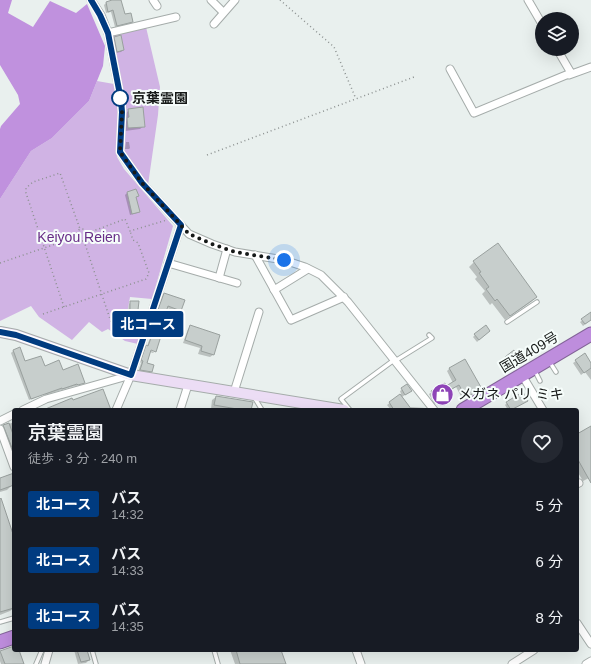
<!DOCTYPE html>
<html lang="ja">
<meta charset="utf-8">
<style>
:root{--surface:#171b24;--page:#242831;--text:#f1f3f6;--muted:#9ea1a6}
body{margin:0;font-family:Helvetica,"Noto Sans JP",sans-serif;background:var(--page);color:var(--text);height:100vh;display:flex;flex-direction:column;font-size:15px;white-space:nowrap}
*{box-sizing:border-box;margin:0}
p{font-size:13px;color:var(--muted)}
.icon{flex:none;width:22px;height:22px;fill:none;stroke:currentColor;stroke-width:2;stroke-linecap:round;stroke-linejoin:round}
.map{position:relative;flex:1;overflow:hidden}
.drawer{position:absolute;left:12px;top:408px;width:567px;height:244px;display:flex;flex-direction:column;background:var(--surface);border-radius:4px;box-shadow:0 4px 16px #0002}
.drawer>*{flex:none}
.badge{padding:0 8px;border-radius:3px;font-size:14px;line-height:26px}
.fabs{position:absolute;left:535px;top:12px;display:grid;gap:8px}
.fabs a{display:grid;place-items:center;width:44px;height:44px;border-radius:50%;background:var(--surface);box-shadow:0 4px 16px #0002;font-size:20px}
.you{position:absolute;width:20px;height:20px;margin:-10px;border:3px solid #fff;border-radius:50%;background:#1a73e8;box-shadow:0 0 0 6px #1a73e833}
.map>.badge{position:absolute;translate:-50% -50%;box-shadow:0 0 0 2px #fff}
.round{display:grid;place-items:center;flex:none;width:42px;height:42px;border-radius:21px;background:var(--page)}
.head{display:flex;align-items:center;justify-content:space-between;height:68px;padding:0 16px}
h1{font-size:19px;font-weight:600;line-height:30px}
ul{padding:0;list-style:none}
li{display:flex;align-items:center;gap:12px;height:56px;padding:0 16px}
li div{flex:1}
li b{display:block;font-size:15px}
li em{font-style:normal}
li .badge{min-width:44px;font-weight:700;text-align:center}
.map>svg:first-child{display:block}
.green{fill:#d0b3e4}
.forest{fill:#c091de}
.shadow{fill:#0003}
.building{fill:#c7cecc;stroke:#99a09e}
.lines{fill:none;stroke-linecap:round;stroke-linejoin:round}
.lane-casing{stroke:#a5acaa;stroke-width:5.5}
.street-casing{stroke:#a5acaa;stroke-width:9}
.secondary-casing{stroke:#a5acaa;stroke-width:12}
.highway-casing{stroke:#836498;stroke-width:15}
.path{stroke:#8c9190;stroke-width:1.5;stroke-dasharray:1 3;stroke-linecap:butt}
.lane{stroke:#fff;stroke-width:3.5}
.street{stroke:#fff;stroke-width:7}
.secondary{stroke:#ecddf5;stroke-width:10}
.highway{stroke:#be8ddd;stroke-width:13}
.line-casing{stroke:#fff;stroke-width:9}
.line{stroke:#003b80;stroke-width:6}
.walk{stroke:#161918;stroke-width:4;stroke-dasharray:0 7.2}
.stop-dot{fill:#fff;stroke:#003b80;stroke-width:2}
.labels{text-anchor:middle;stroke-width:4;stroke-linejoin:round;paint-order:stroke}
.stop-label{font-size:14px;font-weight:bold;fill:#161918;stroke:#f6fdfb;text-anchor:start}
.park-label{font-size:14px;fill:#682d87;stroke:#f6fdfb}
.street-label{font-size:14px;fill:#161918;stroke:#f6fdfb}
.poi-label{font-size:14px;fill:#161918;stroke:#f6fdfb;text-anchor:start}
</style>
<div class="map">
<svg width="591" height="664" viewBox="0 0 591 664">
<rect width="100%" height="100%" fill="#e9f0ee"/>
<g class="green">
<path d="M146 27 160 87 158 115 148 185 123 150 122 134 111 34Z"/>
<path d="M97 81 114 84 118 108 119 118 116 145 117 157 124 169 173 226 152 299 130 297 127 314 146 320 138 344 125 341 108 329 102 332 89 322 72 340 39 317 31 306 0 321V199L31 151 52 138 89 101Z"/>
</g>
<path class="forest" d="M0 0H12L8 13 33 27 50 1 76 13 87 4 105 46 103 66 89 101 52 138 31 151 0 199V129L1 126 20 104 18 95 0 65Z"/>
<g class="shadow">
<path d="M116 0H120L124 16 132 22 130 24 115 27 111 12 106 13 104 5 106 3Z"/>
<path d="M114 38 123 50 121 52 115 53 112 40Z"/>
<path d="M129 110 144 126 140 129 125 131 124 122 126 119V113Z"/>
<path d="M126 142H129L130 148 129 149H125Z"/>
<path d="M127 193 137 196 135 198 139 211 137 213 130 215 125 195Z"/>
<path d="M498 244 536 297 531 302 505 320 492 303 490 305 482 294 485 291 475 279 477 277 469 267 474 262Z"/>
<path d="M164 294 180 310 178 312 167 308 146 349 154 352 153 353 150 352 146 363 151 371 149 373 138 372 141 363 140 362 145 348 147 346 152 332 150 331 162 296Z"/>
<path d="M131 302 137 310 135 312 128 311 129 304Z"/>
<path d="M591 315V320L583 326 580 322Z"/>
<path d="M191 326 213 355 210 357 198 354 200 348 183 343 188 329Z"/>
<path d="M487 333 477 342 473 337 475 335Z"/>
<path d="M13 351 25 363 62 371 84 382 82 384 76 386H75L45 395 44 394 29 400 11 353Z"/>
<path d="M514 351 519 363 511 369 504 360Z"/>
<path d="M576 361 591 364V380L585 372 581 375 573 363Z"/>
<path d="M450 368 480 388 478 391 463 400 456 387 447 392 449 394 446 397 434 404 429 394 432 392 446 387 453 383 447 371Z"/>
<path d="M407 386 411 391 402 397 405 410H391L387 405 401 394 400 391Z"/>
<path d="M216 397 250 410H221L211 409 212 400Z"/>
<path d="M524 402 511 410H508L505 405 507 403Z"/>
<path d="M411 407 425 408 426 410H409Z"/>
<path d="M14 422V460L2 428 4 426Z"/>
<path d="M591 427V477L583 481 577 471V434V435Z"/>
<path d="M0 479 12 485 7 490 0 492Z"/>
<path d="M0 503 14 540V608L10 611 0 615Z"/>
<path d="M14 647V650H18L23 664H1L0 661V653Z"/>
<path d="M74 650H86L89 660 86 663 78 664Z"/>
<path d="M230 650H280L285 664H235Z"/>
</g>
<g class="building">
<path d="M112 0H121L125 14 131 13 133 22 117 26 113 10 108 12 106 2Z"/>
<path d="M121 35 124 50 117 52 114 37Z"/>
<path d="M143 107 145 127 128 128 127 118 129 117 128 109Z"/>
<path d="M136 189 139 196 136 197 140 212 132 214 127 192Z"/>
<path d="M498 243 537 297 510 316 497 299 495 301 486 289 489 287 479 273 481 272 473 261Z"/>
<path d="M164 293 185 300 181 311 168 306 163 321 165 322 160 335 161 336 156 352 151 350 147 363 154 365 152 372 140 370 143 361 141 360 146 345 148 346 154 330 151 329Z"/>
<path d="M130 301H139L138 310H130Z"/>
<path d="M591 312V320L585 324 581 319Z"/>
<path d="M190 325 220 335 214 355 201 351 202 346 185 340Z"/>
<path d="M486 325 490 331 479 340 474 334Z"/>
<path d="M20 347 25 361 41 356 45 366 59 360 63 370 78 364 85 383 78 385 77 384 62 389V388L31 399 13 350Z"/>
<path d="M514 350 523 361 514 368 505 357Z"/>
<path d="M585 353 591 363V368L584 373 575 360Z"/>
<path d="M465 359 482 389 466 397 459 385 448 391 450 394 437 401 431 391 445 383 446 386 456 380 449 368Z"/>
<path d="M407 384 412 391 405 395 401 388Z"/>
<path d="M103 389 111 410H43L72 398 73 400Z"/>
<path d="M523 392 528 401 511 410 506 402Z"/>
<path d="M400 394 412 410H394L389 402Z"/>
<path d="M216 396 253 402 251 410H243L214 405Z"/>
<path d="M9 423 14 437V453L3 425Z"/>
<path d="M591 426V483L577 458V434Z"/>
<path d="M14 473V485L0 490V478Z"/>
<path d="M1 498 14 537V608L0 612V499Z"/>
<path d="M14 646V650H19L24 664H5L0 651Z"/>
<path d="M77 650H87L90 660 81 662Z"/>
<path d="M236 650H281L286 664H240Z"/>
</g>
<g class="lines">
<defs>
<g id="lane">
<path d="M507 322 537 302"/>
<path d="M395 361 432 338 429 335"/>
<path d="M549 361 556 372"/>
<path d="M535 371 540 381"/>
<path d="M254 397 262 410"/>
<path d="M350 410 341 399 394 360"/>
<path d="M0 622 14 618"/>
<path d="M92 650 96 664"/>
<path d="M214 650 218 664"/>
<path d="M36 664 42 650"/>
</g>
<g id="street">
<path d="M91 0 101 15 108 33 121 100 122 111 120 152 142 183 189 234 212 244 235 252 284 260 305 267 321 275 348 302 434 410"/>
<path d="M153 0 157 6"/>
<path d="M211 0 223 12"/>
<path d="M528 0 542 24"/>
<path d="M214 24 235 0"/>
<path d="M108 33 176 17"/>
<path d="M557 49 571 73 569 75 591 67"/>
<path d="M450 69 474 113 571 73"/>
<path d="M255 255 291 320 344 297"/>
<path d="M168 263 237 283"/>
<path d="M219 278 227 249"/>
<path d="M274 290 308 269"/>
<path d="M522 375 543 410"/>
<path d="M234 392 259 312"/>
<path d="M23 410 46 399 131 375"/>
<path d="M116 410 131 375 181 225"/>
<path d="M180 410 188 385"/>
<path d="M0 421 14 414"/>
<path d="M0 429 14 467"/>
<path d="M577 484 579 483"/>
<path d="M577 623 591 644"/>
<path d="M356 650 361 664"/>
<path d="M45 664 49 650"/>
<path d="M512 664 534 650"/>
<path d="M586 664 591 661"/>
</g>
<path id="secondary" d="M0 332 16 335 131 375 344 410"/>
<g id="highway">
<path d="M463 410 591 334"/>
<path d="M0 642 14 637"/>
</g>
</defs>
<use href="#lane" class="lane-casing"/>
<use href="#street" class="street-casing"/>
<use href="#secondary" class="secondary-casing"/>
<use href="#highway" class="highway-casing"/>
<g class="path">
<path d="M280 0 334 47 356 99"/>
<path d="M207 155 414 77"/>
<circle cx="82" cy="235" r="6"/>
<path d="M88 233 125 219 130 231 167 220"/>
<path d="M84 241 114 331"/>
<path d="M0 263 76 237"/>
<path d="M64 307 26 193V188L33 182 60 173 80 229"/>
<path d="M43 314 146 279 149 273 138 243 133 240 130 231"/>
</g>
<use href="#lane" class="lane"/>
<use href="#street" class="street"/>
<use href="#secondary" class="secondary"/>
<use href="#highway" class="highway"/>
</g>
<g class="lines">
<defs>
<path id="line" d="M0 332 16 335 131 375 181 225 142 183 120 152 122 112 121 100 108 33 100 15 91 0"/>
</defs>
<use href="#line" class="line-casing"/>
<use href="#line" class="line"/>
<path class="walk" d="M120 98 122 112 120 152 142 183 189 234 212 244 235 252 284 260"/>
</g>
<defs>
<symbol id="shop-disc" viewBox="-11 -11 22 22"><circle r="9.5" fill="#8e44b7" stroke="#f6fdfb"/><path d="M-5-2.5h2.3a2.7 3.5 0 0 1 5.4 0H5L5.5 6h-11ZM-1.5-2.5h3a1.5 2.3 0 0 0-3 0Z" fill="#fff"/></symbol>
</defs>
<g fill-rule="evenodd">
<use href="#shop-disc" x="430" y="382" width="25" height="25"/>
</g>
<circle class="stop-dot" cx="120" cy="98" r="8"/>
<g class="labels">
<g class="stop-label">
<text x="132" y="103">京葉霊園</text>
</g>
<g class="park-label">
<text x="79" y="242">Keiyou Reien</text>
</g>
<g class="street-label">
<text transform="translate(529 352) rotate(-31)" y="5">国道409号</text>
</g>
<g class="poi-label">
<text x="458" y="399">メガネ パリ ミキ</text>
</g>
</g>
</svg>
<div class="fabs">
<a><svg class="icon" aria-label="layers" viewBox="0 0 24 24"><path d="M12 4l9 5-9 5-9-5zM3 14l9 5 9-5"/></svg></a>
</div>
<div class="you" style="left:284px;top:260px"></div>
<b class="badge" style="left:148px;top:324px;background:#003b80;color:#fff">北コース</b>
<section class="drawer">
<div class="head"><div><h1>京葉霊園</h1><p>徒歩 · 3 分 · 240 m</p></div><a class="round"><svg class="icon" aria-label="heart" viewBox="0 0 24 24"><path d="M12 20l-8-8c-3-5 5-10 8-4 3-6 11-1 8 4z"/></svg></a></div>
<ul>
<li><span class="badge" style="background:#003b80;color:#fff">北コース</span><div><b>バス</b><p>14:32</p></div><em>5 分</em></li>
<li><span class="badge" style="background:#003b80;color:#fff">北コース</span><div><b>バス</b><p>14:33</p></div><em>6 分</em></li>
<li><span class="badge" style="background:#003b80;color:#fff">北コース</span><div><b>バス</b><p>14:35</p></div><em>8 分</em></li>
</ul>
</section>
</div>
